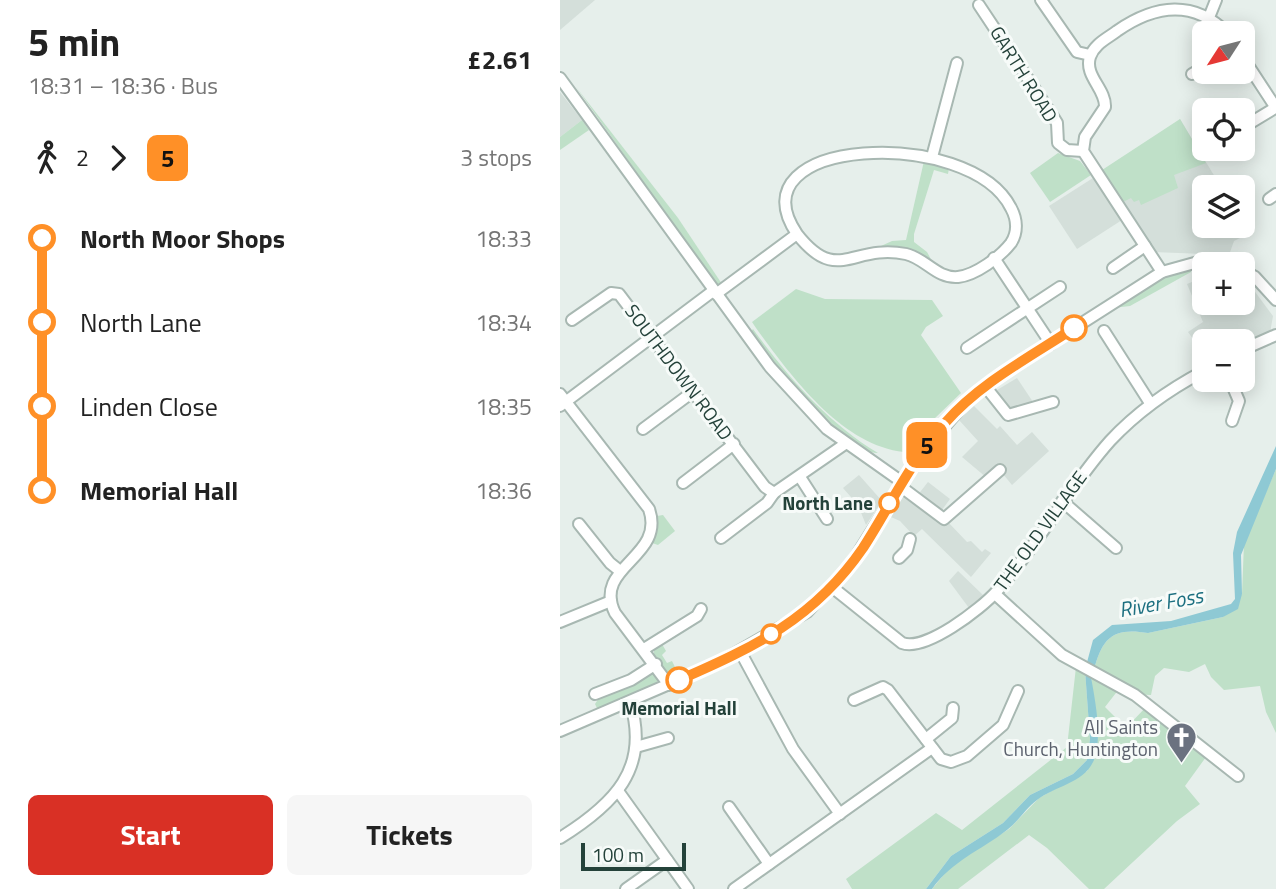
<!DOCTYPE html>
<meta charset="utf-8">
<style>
:root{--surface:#fff;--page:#f6f6f6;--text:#222;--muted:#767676;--accent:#d93025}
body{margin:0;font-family:"Titillium Web",sans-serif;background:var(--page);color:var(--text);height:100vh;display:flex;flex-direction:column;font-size:26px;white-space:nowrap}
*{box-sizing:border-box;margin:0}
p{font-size:23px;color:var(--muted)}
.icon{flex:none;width:38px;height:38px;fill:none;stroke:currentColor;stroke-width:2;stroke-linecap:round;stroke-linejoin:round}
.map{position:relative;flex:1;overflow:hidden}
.panel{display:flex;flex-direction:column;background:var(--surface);width:560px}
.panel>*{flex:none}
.badge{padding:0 14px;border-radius:10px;font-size:24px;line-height:46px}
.needle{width:46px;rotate:234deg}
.fabs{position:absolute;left:632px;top:21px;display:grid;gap:14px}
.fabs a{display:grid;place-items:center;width:63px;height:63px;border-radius:10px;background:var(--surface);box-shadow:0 4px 18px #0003;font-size:35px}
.scale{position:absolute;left:21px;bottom:18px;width:105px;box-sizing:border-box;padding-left:7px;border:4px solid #24423a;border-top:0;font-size:19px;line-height:24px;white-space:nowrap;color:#24423a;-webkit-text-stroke:5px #f7fbf9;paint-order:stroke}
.map>.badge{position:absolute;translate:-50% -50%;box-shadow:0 0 0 4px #fff}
.legs{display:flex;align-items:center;gap:10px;height:77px;padding:0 28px;font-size:23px}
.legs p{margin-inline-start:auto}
.overview{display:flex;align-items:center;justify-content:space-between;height:119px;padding:0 28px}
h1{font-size:38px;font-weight:700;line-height:52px}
.action{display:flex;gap:14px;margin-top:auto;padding:14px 28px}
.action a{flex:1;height:80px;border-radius:10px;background:var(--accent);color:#fff;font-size:28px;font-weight:700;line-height:80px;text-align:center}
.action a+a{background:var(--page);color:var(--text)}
ul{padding:0 28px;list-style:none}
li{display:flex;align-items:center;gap:24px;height:84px;font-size:26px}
li i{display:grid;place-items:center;width:10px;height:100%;margin:0 9px;background:currentColor}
li i::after{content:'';width:18px;height:18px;margin:-9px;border:5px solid;border-radius:50%;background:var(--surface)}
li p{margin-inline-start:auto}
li:first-child i{background:linear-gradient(#0000 50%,currentColor 0)}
li:last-child i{background:linear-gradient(currentColor 50%,#0000 0)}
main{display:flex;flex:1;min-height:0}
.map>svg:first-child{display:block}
.built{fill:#d4dfda}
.green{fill:#bfe0c8}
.water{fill:#8ec9d4}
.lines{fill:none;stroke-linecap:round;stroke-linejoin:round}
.minor-casing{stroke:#a8b8b2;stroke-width:14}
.minor{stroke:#fff;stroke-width:10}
.line-1-casing{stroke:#fff;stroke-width:16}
.line-1{stroke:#ff9027;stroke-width:10}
.stop-1-dot{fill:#fff;stroke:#ff9027;stroke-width:3.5}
.labels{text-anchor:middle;stroke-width:6;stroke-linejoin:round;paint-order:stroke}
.street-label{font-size:19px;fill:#24423a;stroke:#f7fbf9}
.stop-label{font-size:19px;font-weight:bold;fill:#24423a;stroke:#f7fbf9;text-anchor:end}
.worship-label{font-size:19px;fill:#5b616d;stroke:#f7fbf9;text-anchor:end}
.water-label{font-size:21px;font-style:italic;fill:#1c6f80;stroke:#f7fbf9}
</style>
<main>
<section class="panel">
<div class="overview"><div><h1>5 min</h1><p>18:31 – 18:36 · Bus</p></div><b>£2.61</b></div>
<div class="legs"><svg class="icon" aria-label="walk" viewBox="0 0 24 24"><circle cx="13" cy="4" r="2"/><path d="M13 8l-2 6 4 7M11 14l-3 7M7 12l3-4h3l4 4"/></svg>2<svg class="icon" aria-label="forward" viewBox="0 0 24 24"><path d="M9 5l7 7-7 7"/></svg><b class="badge" style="background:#ff9027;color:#111">5</b><p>3 stops</p></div>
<ul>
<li><i style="color:#ff9027"></i><b>North Moor Shops</b><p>18:33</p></li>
<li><i style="color:#ff9027"></i><span>North Lane</span><p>18:34</p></li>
<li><i style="color:#ff9027"></i><span>Linden Close</span><p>18:35</p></li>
<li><i style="color:#ff9027"></i><b>Memorial Hall</b><p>18:36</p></li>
</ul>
<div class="action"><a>Start</a><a>Tickets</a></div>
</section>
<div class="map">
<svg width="716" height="889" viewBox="0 0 716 889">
<rect width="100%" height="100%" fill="#e6efeb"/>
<g class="built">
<path d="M0 0H35L0 30Z"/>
<path d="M0 92 22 120 0 137Z"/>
<path d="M620 119 661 187H644V226L683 224 688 234 674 241 669 255 593 252 561 203Z"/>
<path d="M533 178 562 220 517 249 489 206Z"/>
<path d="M644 277V303H682L683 289 690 285 713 316 710 333 683 346 682 341H644V354L628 332 643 322 627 284Z"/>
<path d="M457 378 475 405 451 412 437 390Z"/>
<path d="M414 406 437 429 440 426 457 445 472 432 489 451 452 485 438 468 427 478 402 457 418 441 399 420Z"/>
<path d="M299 475 322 501 306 525 298 505 283 488Z"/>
<path d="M368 482 390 499 379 514 357 496Z"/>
<path d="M347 495 387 521 407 542 411 541 422 552 425 549 431 553 411 577 362 529 354 536 340 521 331 517 342 496Z"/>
<path d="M398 571 423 595 409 608 389 581Z"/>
</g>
<g class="green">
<path d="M16 87 118 218 162 284H156Z"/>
<path d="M620 119 646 163 614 175 618 188 581 205 579 200 574 202 571 198 561 203 539 172Z"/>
<path d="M22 120 29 130 0 150V137Z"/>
<path d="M498 153 520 161 531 175 490 202 470 173Z"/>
<path d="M364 161 389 168 388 174 374 170 354 234V242L367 252 373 263 345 250 321 246 332 241 346 240Z"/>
<path d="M631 268V272L570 306 553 308 599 278Z"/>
<path d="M236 289 265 299 372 300 383 316 366 327 361 335 401 393 345 447 347 449 344 452C281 445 231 376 196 328L192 322Z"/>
<path d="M193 329C227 376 268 423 318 453 277 452 214 365 190 333Z"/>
<path d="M716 469V733L706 712 700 686 664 690 651 677 645 664 629 672 604 668 595 676 591 695C569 696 555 672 534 670 542 638 553 627 588 633L663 617 682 594 684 543Z"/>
<path d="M103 515 115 531 98 545 92 543 97 516Z"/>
<path d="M102 644 106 651 102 655 107 663 112 661 119 675H107L94 657V650Z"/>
<path d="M516 667 525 670 530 739 527 760 513 774 470 795 443 823 391 856 366 889H292L286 879 376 813 402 830 507 747Z"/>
<path d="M93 671 99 679 96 683 38 710 35 704 39 698Z"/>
<path d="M531 677 559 689 545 707 566 728 586 707 646 757 625 786 640 804 617 821 544 889H529L487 848 469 835 398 889H372L391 866 449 829 479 798 527 771 535 756Z"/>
</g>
<g class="water">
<path d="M716 446V469L681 555 682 594 678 609 663 617 588 633C553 627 542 638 534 670L526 666 533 640 552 625 611 621 671 604 675 599 673 553 677 532Z"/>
<path d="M525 670 531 677C535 700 542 734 535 757 527 783 496 785 477 800 465 809 458 822 447 830 420 851 393 860 372 889H366L391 856 443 823 470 795 513 774 527 760 530 739Z"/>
</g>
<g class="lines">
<defs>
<g id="minor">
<path d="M481 0 517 52 530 55"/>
<path d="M419 5 492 115 497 123 498 143 507 150 523 151"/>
<path d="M650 15 656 0"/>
<path d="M682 56 716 108"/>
<path d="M632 74 644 67"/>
<path d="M0 78 210 367 267 429 342 482"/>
<path d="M682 128 715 108"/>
<path d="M372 157 397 63"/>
<path d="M709 199 716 194"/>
<path d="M434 258 491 344"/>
<path d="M553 268 585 246"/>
<path d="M682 270 695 277 716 300"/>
<path d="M602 272 523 151 525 137 545 107C546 89 524 76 530 57 534 44 548 38 557 31 596 4 634 0 667 33"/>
<path d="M156 294 237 234C170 136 410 126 451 208 457 219 458 232 451 243 440 257 416 275 398 277 377 279 365 258 346 254 292 243 278 286 237 234"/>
<path d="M12 320 51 293 59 294 205 487 214 493"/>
<path d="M544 331 590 403"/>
<path d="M407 348 500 287"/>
<path d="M682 350 716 335"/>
<path d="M670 380 679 401 672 421"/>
<path d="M425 386 448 415 493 402"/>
<path d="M0 394 89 509C106 558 32 566 55 613L109 685"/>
<path d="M0 406 153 291"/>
<path d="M83 429 134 391"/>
<path d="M240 477 267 519"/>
<path d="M123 483 174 444"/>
<path d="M340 486 384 519 440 470"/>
<path d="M502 501 556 548"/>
<path d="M19 524 50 563 60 571"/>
<path d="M161 538 207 503 214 493 285 444"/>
<path d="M339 558 347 550 350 539"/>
<path d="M272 587 342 643C365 652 421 609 437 591 479 544 508 488 550 441 578 411 608 390 644 371"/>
<path d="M435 594 502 655 575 695 678 776"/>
<path d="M0 622 51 601"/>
<path d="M84 649 137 616 141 609"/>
<path d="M180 651 233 749 280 814"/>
<path d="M35 694 71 680 96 664"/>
<path d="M294 700 323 687 328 690 381 759 391 762 407 756 443 725 458 691"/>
<path d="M0 731 158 663 247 612 290 566 359 456 406 402 436 378 602 272 638 262 663 264"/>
<path d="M366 739 392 718 393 708"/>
<path d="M76 747 108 738"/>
<path d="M58 791 128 889"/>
<path d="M169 807 209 864"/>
<path d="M0 838C53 805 91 769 70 702"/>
<path d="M66 889 107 860"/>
<path d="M174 889 372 748"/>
</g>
</defs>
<use href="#minor" class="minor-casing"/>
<use href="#minor" class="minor"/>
</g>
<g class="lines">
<defs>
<path id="line-1" d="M119 680C195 647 255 618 303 548 330 506 351 461 385 423 420 383 470 357 514 328"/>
</defs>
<use href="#line-1" class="line-1-casing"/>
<use href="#line-1" class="line-1"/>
</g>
<defs>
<symbol id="church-pin" viewBox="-11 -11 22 30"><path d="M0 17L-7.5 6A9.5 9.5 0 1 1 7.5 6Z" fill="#6b7280" stroke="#f7fbf9"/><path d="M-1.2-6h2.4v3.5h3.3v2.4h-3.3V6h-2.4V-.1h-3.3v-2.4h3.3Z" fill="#fff"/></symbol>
</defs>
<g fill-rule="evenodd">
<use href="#church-pin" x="604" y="720" width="35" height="47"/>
</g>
<g class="stop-1-dot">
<circle cx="514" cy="328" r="12"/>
<circle cx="329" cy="503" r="9"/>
<circle cx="211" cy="634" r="9"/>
<circle cx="119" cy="680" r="12"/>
</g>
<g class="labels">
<g class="street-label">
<text transform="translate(464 74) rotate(58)" y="7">GARTH ROAD</text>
<text transform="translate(119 372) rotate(53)" y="7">SOUTHDOWN ROAD</text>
<text transform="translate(480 531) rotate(-54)" y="7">THE OLD VILLAGE</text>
</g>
<g class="stop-label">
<text x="313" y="510">North Lane</text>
<text x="119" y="715" text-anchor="middle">Memorial Hall</text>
</g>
<g class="worship-label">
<text x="598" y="734">All Saints<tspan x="598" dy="22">Church, Huntington</tspan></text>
</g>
<g class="water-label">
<text transform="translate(601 603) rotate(-10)" y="7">River Foss</text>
</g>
</g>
</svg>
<div class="fabs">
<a><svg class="needle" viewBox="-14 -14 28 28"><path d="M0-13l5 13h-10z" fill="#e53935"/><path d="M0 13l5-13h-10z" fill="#767676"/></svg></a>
<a><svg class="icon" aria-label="locate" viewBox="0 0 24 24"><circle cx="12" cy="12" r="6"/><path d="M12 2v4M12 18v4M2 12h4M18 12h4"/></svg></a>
<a><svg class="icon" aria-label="layers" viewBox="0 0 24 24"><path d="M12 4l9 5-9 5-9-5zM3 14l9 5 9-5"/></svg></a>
<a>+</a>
<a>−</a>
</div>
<div class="scale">100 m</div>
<b class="badge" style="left:367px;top:445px;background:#ff9027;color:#111">5</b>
</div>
</main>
